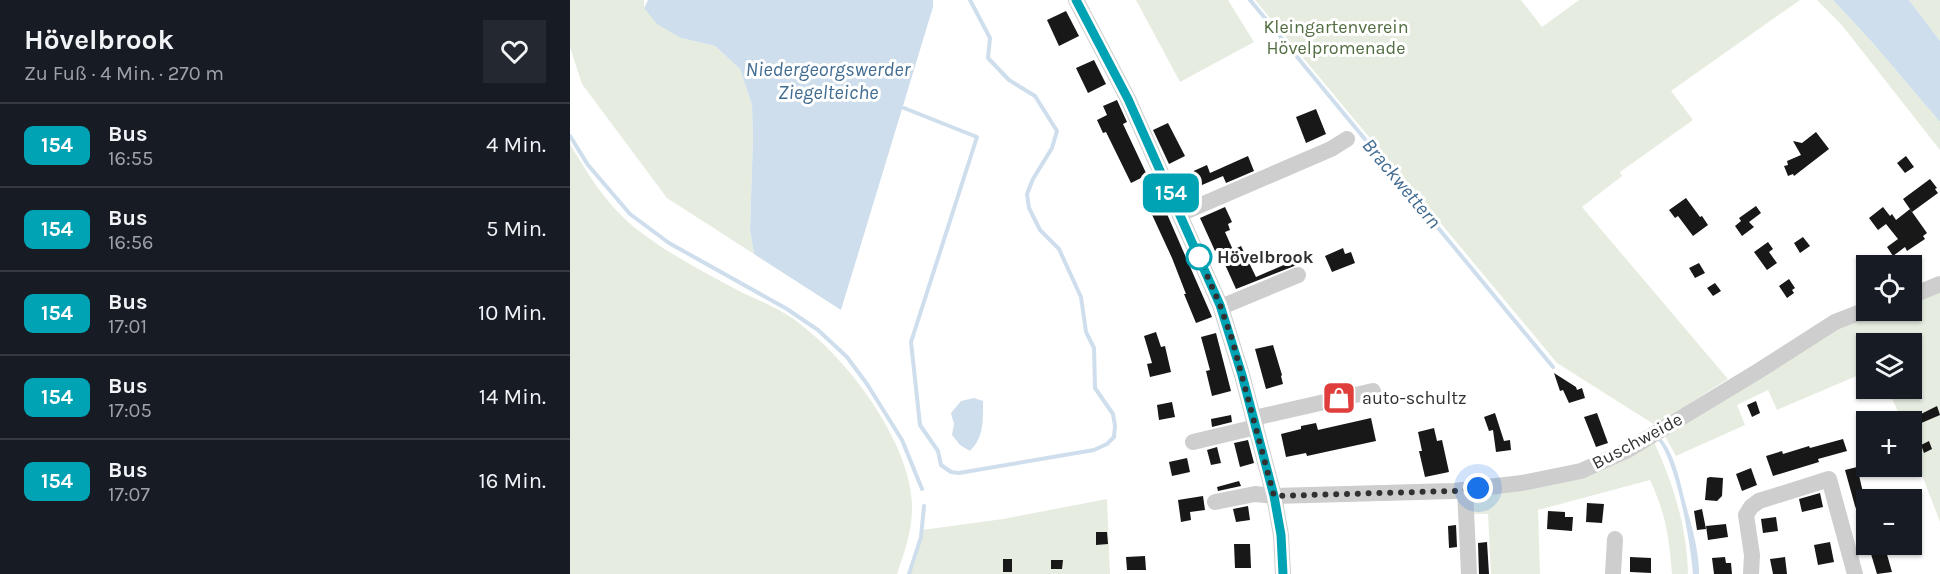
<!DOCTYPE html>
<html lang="de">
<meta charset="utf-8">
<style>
:root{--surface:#171b24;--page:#242831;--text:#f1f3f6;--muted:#9ea1a6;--line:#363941}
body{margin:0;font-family:Karla,sans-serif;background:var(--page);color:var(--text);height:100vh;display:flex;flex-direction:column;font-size:22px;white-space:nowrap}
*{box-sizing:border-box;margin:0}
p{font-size:20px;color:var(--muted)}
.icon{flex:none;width:33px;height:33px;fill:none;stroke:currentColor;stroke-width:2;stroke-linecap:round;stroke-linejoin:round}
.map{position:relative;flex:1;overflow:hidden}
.drawer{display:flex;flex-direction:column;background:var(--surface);width:570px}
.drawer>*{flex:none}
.badge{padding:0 12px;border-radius:9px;font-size:21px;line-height:39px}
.controls{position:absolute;left:1286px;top:255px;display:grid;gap:12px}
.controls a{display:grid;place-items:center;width:66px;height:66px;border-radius:0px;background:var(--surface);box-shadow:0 2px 4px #0004;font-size:30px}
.you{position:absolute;width:30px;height:30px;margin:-15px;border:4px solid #fff;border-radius:50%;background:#1a73e8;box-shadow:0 0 0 9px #1a73e833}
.map>.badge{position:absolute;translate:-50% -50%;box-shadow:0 0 0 3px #fff}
.round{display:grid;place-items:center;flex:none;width:63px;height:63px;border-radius:0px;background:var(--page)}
.summary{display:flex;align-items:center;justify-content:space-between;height:102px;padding:0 24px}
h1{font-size:28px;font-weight:700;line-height:45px}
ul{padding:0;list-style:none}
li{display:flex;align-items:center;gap:18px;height:84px;padding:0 24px;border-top:2px solid var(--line)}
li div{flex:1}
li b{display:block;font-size:22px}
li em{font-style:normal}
li .badge{min-width:66px;font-weight:700;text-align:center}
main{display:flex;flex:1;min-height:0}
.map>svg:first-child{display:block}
.green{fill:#e6ede0}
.water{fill:#cedeec}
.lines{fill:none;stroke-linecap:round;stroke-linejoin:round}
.stream{stroke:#cedeec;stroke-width:4}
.building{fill:#181818}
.minor{stroke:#cecece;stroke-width:16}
.line-casing{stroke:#fff;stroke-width:14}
.line{stroke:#00a3b4;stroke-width:9}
.walk{stroke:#313131;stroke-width:6;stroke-dasharray:0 10.8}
.stop-dot{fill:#fff;stroke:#00a3b4;stroke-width:3}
.labels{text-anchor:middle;stroke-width:6;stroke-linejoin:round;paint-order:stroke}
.park-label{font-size:18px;fill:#516c40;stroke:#fff}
.stop-label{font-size:18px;font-weight:bold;fill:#313131;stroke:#fff;text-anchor:start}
.poi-label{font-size:18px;fill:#313131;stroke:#fff;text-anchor:start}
.street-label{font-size:18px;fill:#313131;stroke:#fff}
.water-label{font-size:20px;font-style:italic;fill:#416c92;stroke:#fff}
</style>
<main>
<section class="drawer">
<div class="summary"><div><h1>Hövelbrook</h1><p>Zu Fuß · 4 Min. · 270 m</p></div><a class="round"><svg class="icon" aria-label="heart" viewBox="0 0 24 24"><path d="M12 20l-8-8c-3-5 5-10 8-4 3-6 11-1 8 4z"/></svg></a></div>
<ul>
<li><span class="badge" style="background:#00a3b4;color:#fff">154</span><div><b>Bus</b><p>16:55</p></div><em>4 Min.</em></li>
<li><span class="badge" style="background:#00a3b4;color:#fff">154</span><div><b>Bus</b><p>16:56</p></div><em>5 Min.</em></li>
<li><span class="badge" style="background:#00a3b4;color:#fff">154</span><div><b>Bus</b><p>17:01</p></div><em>10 Min.</em></li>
<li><span class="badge" style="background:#00a3b4;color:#fff">154</span><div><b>Bus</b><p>17:05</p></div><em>14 Min.</em></li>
<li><span class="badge" style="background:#00a3b4;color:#fff">154</span><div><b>Bus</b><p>17:07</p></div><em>16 Min.</em></li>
</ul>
</section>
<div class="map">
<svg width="1370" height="574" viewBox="0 0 1370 574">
<rect width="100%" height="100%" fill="#fff"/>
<g class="green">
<path d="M0 0H74V8L111 38 145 46 170 69 182 105 183 137 180 230 184 254 97 198 12 84 0 47Z"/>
<path d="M566 0H658L684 42 610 82Z"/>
<path d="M685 0H951L972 27 1009 0H1230L1101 91 1123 120 1050 172 1052 176 1012 207 1158 379 1085 425 987 363Z"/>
<path d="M1247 0H1263L1302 42 1370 122V150L1271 24Z"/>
<path d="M1339 0H1370V41Z"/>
<path d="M0 144C16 171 33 199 57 221 89 249 135 273 173 293 186 299 201 305 214 313 269 346 339 437 342 503 343 529 335 550 327 574H0Z"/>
<path d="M1370 291V522L1341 446V422L1332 421 1318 389 1341 388V344H1296V372L1207 410 1198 390 1167 405 1175 425 1106 456 1093 433 1252 335 1290 318 1313 311 1341 310V301Z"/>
<path d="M1083 440C1103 482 1117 527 1118 574H1102C1099 536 1096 515 1080 480L968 510 970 574H921L918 514H900V494L938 490Z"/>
<path d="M537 499 540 574H339L352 530 433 519Z"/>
</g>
<g class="water">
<path d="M78 0H363V7L271 310 184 254 180 230 183 137 182 105 170 69 145 46 111 38 87 24 74 8Z"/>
<path d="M1263 0H1339L1370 41V122L1302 42Z"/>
<path d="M404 398 413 401C413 421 414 437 400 451L390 445 382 435 384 424 381 413 391 401Z"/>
<path d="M1089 436C1105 454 1109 478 1115 501 1121 525 1129 548 1129 574H1123C1121 545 1106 457 1086 438Z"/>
</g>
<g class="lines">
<g class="stream">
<path d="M680 0 983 367"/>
<path d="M334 108 407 137 341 342 350 425 368 451 371 465 381 472 389 473 524 450 537 444 544 437 545 426 543 414 525 388 524 348 516 332 511 297 489 249 470 230 459 208 457 194 463 179 482 148 487 131 465 96 439 80 418 58 420 38 400 0"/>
<path d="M0 136 18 165 60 214 99 243 217 309 248 330 277 357 297 384 332 440 352 489"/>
<path d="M339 574 351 537 354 506"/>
</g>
</g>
<g class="building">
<path d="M496 11 509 36 489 46 477 20Z"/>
<path d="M524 60 536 84 518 93 506 68Z"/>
<path d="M547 100 557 122 553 124 577 175 561 183 536 132 533 133 527 120 537 115 533 106Z"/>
<path d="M746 109 756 134 736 143 726 117Z"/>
<path d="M598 123 615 156 599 164 583 130Z"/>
<path d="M1246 132 1259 149 1224 176 1223 174 1218 176 1214 166 1218 165 1217 161 1231 155 1223 141 1232 143Z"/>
<path d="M678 156 684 171 656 183 653 176 625 188 619 173 637 165 640 173Z"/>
<path d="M1336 156 1344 167 1335 173 1327 163Z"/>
<path d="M1360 179 1367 188 1365 189 1368 193 1342 212 1333 199Z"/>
<path d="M584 188 585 191H587L642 317 626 323 614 294H616L602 258 572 193Z"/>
<path d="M1116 198 1130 217 1132 216 1138 225 1123 236 1108 216 1105 218 1099 210Z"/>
<path d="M1186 206 1191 213 1179 222 1184 227 1172 236 1165 226 1171 221 1169 218Z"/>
<path d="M655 207 662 222 658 224 660 230 655 232 663 250 671 246 686 277 725 260 727 265 666 289 648 249 645 251 630 218Z"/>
<path d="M1313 207 1320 216 1322 214 1326 220 1340 209 1357 233 1353 236 1355 239 1337 251 1335 247 1323 256 1317 247 1328 239 1316 224 1308 230 1299 218Z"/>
<path d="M1233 237 1240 246 1230 253 1224 243Z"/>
<path d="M1198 242 1203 249 1199 252 1207 263 1197 270 1184 252Z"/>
<path d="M773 248 775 254 781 252 785 263 762 272 755 256Z"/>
<path d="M1129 263 1135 273 1125 278 1119 268Z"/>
<path d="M1219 279 1225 288 1222 290 1224 293 1217 298 1209 286Z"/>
<path d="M1145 283 1151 291 1143 296 1137 288Z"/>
<path d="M586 332 591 347 595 346 601 372 580 377 577 364 582 363 574 336Z"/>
<path d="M646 333 661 391 642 396 636 371 640 370 631 337Z"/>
<path d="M703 345 712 375 711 376 713 384 696 389 685 349Z"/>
<path d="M984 373 1006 387 1007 390 1012 388 1015 398 999 403 993 390 990 391Z"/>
<path d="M1186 401 1190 413 1182 417 1177 405Z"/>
<path d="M602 402 605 417 589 420 587 405Z"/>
<path d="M1367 406 1370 415 1342 427 1339 420Z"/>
<path d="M925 413 934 441 940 440 941 450 926 452 923 430 919 431 914 417Z"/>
<path d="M1027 413 1038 443 1026 447 1014 417Z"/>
<path d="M661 415 662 422 642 427 641 419Z"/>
<path d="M801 418 806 441 737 456 736 453 716 457 711 434 731 429V426L746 423 748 430Z"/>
<path d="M864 428 867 441 872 440 879 472 855 477 849 451H852L848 432Z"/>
<path d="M1273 439 1277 451 1248 459 1249 462 1203 476 1196 456 1212 451 1213 454 1239 446 1240 448Z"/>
<path d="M678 440 684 463 670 467 664 443Z"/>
<path d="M1359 441 1362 449 1354 453 1351 445Z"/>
<path d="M647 447 651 463 641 465 637 450Z"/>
<path d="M617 458 620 472 602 476 599 462Z"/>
<path d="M1287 467 1296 505 1295 531 1285 506 1275 470Z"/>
<path d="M1181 468 1187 485 1172 491 1166 474Z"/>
<path d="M1140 477 1153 478 1152 496 1147 501 1135 500 1137 478Z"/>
<path d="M669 481 671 486 648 491 647 487Z"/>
<path d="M1250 493 1253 507 1232 512 1229 499Z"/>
<path d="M633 496 635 510 620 512 621 520 611 522 608 500Z"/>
<path d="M1017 503 1034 504 1032 523 1016 522Z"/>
<path d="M678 506 680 520 666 522 663 509Z"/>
<path d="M1132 509 1136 529 1127 530 1124 511Z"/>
<path d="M978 511 995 512V517H1003L1002 531 977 529Z"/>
<path d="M1206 517 1208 531 1193 533 1191 519Z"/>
<path d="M1156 524 1158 537 1138 540 1136 526Z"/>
<path d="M886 525 887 547 879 548 878 526Z"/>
<path d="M526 532H537L538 544 526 545Z"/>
<path d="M917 542 919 574H909L908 543Z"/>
<path d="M1260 542 1264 562 1248 565 1244 545Z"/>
<path d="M664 544H680L681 568H665Z"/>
<path d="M1298 544H1314L1322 572 1307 574Z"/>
<path d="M575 556 576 570H557L556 557Z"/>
<path d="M1060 557 1081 558V573L1060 572Z"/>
<path d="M1155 557 1156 563H1161L1162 574H1144L1142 558Z"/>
<path d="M1215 557 1217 574H1203L1200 559Z"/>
<rect x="433" y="559" width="9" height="13"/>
<path d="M481 560H493L492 569H481Z"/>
</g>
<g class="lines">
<g class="minor">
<path d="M506 0 558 99 650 305 672 375 704 496 711 535 713 574"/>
<path d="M610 214 761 149 777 139"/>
<path d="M1341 296 1370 284"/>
<path d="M651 307 728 275"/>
<path d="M684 418 803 391"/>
<path d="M623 442 686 427"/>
<path d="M895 490 899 574"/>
<path d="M645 502 685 494 704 496 884 491 952 483 1011 471 1058 450 1190 370 1265 322 1296 310"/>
<path d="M1043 574 1045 539"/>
<path d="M1181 574 1182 555 1176 515 1181 507 1189 501 1259 479 1285 574"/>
</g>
</g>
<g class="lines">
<defs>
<path id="line" d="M506 0 558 99 650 305 672 375 704 496 711 535 713 574"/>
</defs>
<use href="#line" class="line-casing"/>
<use href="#line" class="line"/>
<path class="walk" d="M629 257 650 305 662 339 704 496 884 491 908 488"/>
</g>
<defs>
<symbol id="shop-square" viewBox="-11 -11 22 22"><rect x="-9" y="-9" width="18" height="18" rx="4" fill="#df3e3c" stroke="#fff"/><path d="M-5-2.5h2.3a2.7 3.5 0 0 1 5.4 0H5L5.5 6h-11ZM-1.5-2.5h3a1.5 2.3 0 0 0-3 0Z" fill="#fff"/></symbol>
</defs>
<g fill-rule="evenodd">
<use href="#shop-square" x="750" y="379" width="38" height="38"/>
</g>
<circle class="stop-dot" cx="629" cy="257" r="12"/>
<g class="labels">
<g class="park-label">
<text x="766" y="33">Kleingartenverein<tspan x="766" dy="21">Hövelpromenade</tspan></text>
</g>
<g class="stop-label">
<text x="647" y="263">Hövelbrook</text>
</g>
<g class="poi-label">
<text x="792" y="404">auto-schultz</text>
</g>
<g class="street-label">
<text transform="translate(1067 441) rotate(-28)" y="6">Buschweide</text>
</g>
<g class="water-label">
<text x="258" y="76">Niedergeorgswerder<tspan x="258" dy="23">Ziegelteiche</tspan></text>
<text transform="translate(832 183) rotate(50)" y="7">Brackwettern</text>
</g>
</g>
</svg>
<div class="controls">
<a><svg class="icon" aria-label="locate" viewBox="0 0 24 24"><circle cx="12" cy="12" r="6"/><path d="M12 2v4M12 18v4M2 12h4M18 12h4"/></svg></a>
<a><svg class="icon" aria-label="layers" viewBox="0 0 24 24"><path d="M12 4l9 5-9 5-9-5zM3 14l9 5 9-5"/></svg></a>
<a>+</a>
<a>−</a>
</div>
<div class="you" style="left:908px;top:488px"></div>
<b class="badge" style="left:601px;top:193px;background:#00a3b4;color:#fff">154</b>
</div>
</main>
